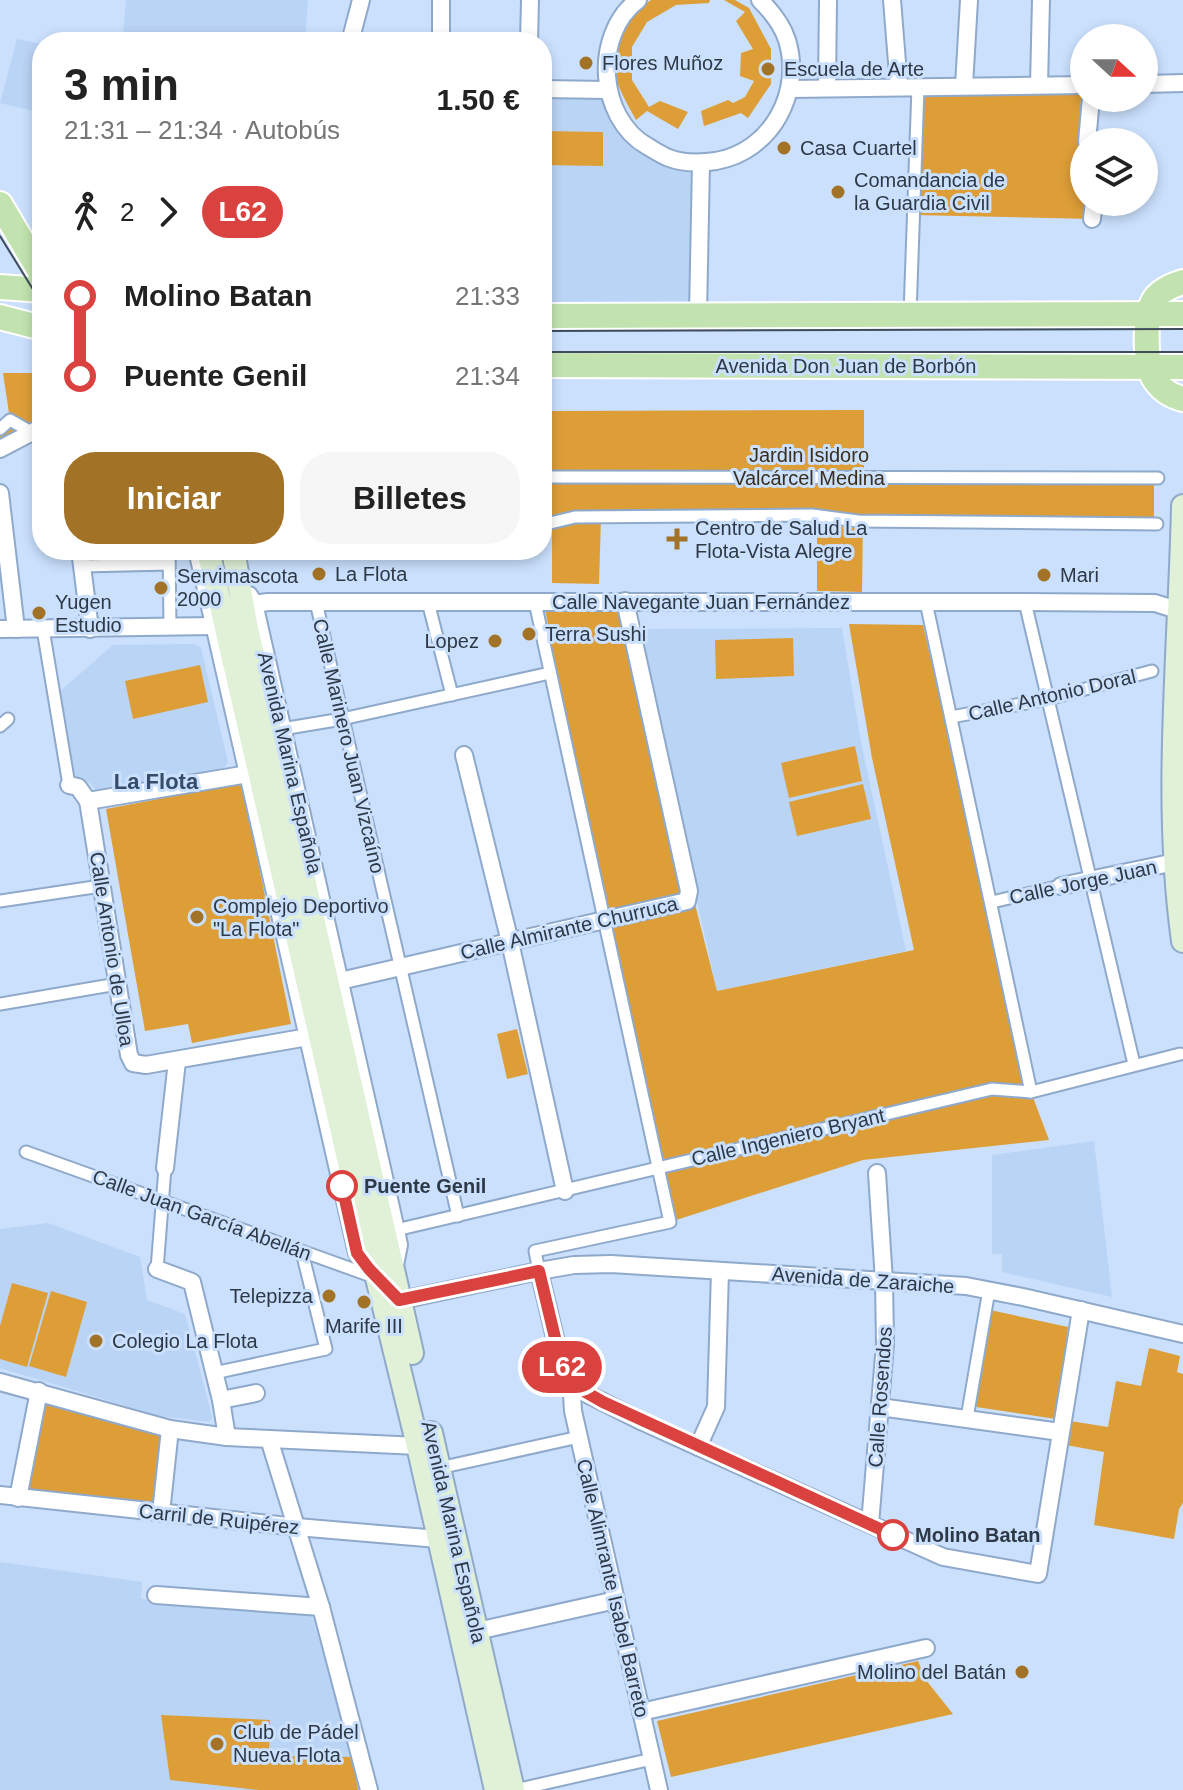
<!DOCTYPE html>
<html lang="es">
<meta charset="utf-8">
<style>
:root{--surface:#fff;--page:#f6f6f6;--text:#222;--muted:#767676;--accent:#a27226}
body{margin:0;font-family:Arial,sans-serif;background:var(--page);color:var(--text);height:100vh;display:flex;flex-direction:column;font-size:30px;white-space:nowrap}
*{box-sizing:border-box;margin:0}
p{font-size:26px;color:var(--muted)}
.icon{flex:none;width:44px;height:44px;fill:none;stroke:currentColor;stroke-width:2;stroke-linecap:round;stroke-linejoin:round}
.map{position:relative;flex:1;overflow:hidden}
.sheet{position:absolute;left:32px;top:32px;width:520px;height:528px;display:flex;flex-direction:column;background:var(--surface);border-radius:32px;box-shadow:0 4px 12px #0003}
.sheet>*{flex:none}
.badge{padding:0 16px;border-radius:26px;font-size:28px;line-height:52px}
.needle{width:52px;rotate:111deg}
.fabs{position:absolute;left:1070px;top:24px;display:grid;gap:16px}
.fabs a{display:grid;place-items:center;width:88px;height:88px;border-radius:50%;background:var(--surface);box-shadow:0 4px 12px #0003;font-size:40px}
.map>.badge{position:absolute;translate:-50% -50%;box-shadow:0 0 0 4px #fff}
.legs{display:flex;align-items:center;gap:12px;height:88px;padding:0 32px;font-size:26px}
.legs p{margin-inline-start:auto}
.head{display:flex;align-items:center;justify-content:space-between;height:136px;padding:0 32px}
h1{font-size:44px;font-weight:700;line-height:60px}
.cta{display:flex;gap:16px;margin-top:auto;padding:16px 32px}
.cta a{flex:1;height:92px;border-radius:32px;background:var(--accent);color:#fff;font-size:32px;font-weight:700;line-height:92px;text-align:center}
.cta a+a{background:var(--page);color:var(--text)}
ul{padding:0 32px;list-style:none}
li{display:flex;align-items:center;gap:28px;height:80px;font-size:30px}
li i{display:grid;place-items:center;width:12px;height:100%;margin:0 10px;background:currentColor}
li i::after{content:'';width:20px;height:20px;margin:-10px;border:6px solid;border-radius:50%;background:var(--surface)}
li p{margin-inline-start:auto}
li:first-child i{background:linear-gradient(#0000 50%,currentColor 0)}
li:last-child i{background:linear-gradient(currentColor 50%,#0000 0)}
.map>svg:first-child{display:block}
.built{fill:#bad4f5}
.green{fill:#dd9e38}
.lines{fill:none;stroke-linecap:round;stroke-linejoin:round}
.pedestrian-casing{stroke:#8fa9cb;stroke-width:15}
.minor-casing{stroke:#8fa9cb;stroke-width:20}
.secondary-casing{stroke:#8fa9cb;stroke-width:26}
.primary-casing{stroke:#fff;stroke-width:28}
.pedestrian{stroke:#fff;stroke-width:11}
.minor{stroke:#fff;stroke-width:16}
.secondary{stroke:#e0f1d7;stroke-width:22}
.primary{stroke:#c2e3af;stroke-width:24}
.tram{stroke:#404c5c;stroke-width:2}
.line-1-casing{stroke:#fff;stroke-width:18}
.line-1{stroke:#da4240;stroke-width:12}
.poi-dot{fill:#a27226;stroke:#cae0fd;stroke-width:3}
.stop-1-dot{fill:#fff;stroke:#da4240;stroke-width:4}
.labels{text-anchor:middle;stroke-width:6;stroke-linejoin:round;paint-order:stroke}
.poi-label{font-size:20px;fill:#2e3947;stroke:#cae0fd;text-anchor:start}
.street-label{font-size:20px;fill:#2e3947;stroke:#cae0fd}
.park-label{font-size:20px;fill:#3b2e1c;stroke:#cae0fd}
.stop-label{font-size:20px;font-weight:bold;fill:#2e3947;stroke:#cae0fd;text-anchor:start}
.neighbourhood-label{font-size:22px;font-weight:bold;fill:#354c6a;stroke:#cae0fd}
</style>
<div class="map">
<svg width="1183" height="1790" viewBox="0 0 1183 1790">
<rect width="100%" height="100%" fill="#cae0fd"/>
<g class="built">
<path d="M126 0H308L305 42H71L74 33 123 36Z"/>
<path d="M17 39 42 44V113L0 103Z"/>
<path d="M542 89 608 90 640 142 701 163 698 304 542 305Z"/>
<path d="M842 628 861 742 906 951 717 991 637 629Z"/>
<path d="M194 644 201 648 228 762 223 769 96 791 91 784 72 774 58 693 113 645Z"/>
<path d="M1094 1141 1112 1297 1002 1272V1254H992V1155Z"/>
<path d="M48 1223 140 1257 147 1300 185 1314 208 1401 212 1418 209 1422 160 1416 0 1368V1229Z"/>
<path d="M0 1562 142 1582 141 1599 311 1612 364 1790H0Z"/>
</g>
<g class="green">
<path d="M651 0H710L709 3 676 5 647 22 632 47V80L649 107 660 101 688 112 678 129 647 111 636 120C617 85 603 65 626 27 634 15 639 8 651 0Z"/>
<path d="M724 0H735L749 8 771 49V84L748 118 741 113 704 126 701 111 728 100 733 103 745 97 754 81 740 76 741 53 753 49 736 21 745 12Z"/>
<path d="M1084 85V202H1094L1092 219 914 215 918 87Z"/>
<path d="M542 131 603 132V166L542 165Z"/>
<path d="M3 373H42V423L0 449V423L10 420Z"/>
<path d="M864 410V482L1154 484V520L863 518 862 592 817 591V522L601 518 599 584 552 583V523L542 522V481L551 480V411Z"/>
<path d="M620 608 717 991 914 950 872 758 849 624 923 625 1031 1092 1049 1140 863 1160 670 1222 603 921 545 609Z"/>
<path d="M793 638 794 676 716 679 715 640Z"/>
<path d="M200 665 208 702 133 719 125 681Z"/>
<path d="M855 746 862 781 789 798 781 763Z"/>
<path d="M242 783 291 1024 192 1043 188 1024 145 1031 106 809Z"/>
<path d="M863 784 871 819 797 836 789 802Z"/>
<path d="M517 1029 528 1074 507 1079 497 1034Z"/>
<path d="M12 1283 48 1293 27 1367 0 1359V1326Z"/>
<path d="M51 1291 87 1302 66 1377 29 1366Z"/>
<path d="M990 1310 1068 1327 1056 1419 976 1407Z"/>
<path d="M1149 1348 1180 1356 1177 1372 1183 1374V1503L1179 1509 1174 1539 1094 1525 1104 1452 1066 1445 1070 1421 1108 1427 1116 1381 1141 1386Z"/>
<path d="M39 1391 170 1429 161 1513 18 1498Z"/>
<path d="M918 1661 926 1680 953 1714 671 1777 657 1721Z"/>
<path d="M161 1715 270 1720 269 1756 352 1757 358 1790H259L170 1780Z"/>
</g>
<g class="lines">
<defs>
<g id="pedestrian">
<path d="M910 314 918 87"/>
<path d="M0 429 10 420 31 432"/>
<path d="M542 477 1158 478"/>
<path d="M542 525 575 517 812 515 858 521 1157 524"/>
<path d="M169 550 170 627"/>
<path d="M82 566 169 564"/>
<path d="M316 602 458 1216"/>
<path d="M428 602 452 695"/>
<path d="M535 602 670 1222 535 1251 539 1271"/>
<path d="M926 602 1031 1092"/>
<path d="M1025 602 1134 1064"/>
<path d="M43 629 69 785"/>
<path d="M951 717 1048 699 1152 671"/>
<path d="M0 726 8 719"/>
<path d="M282 729 342 719 550 673"/>
<path d="M0 901 101 886"/>
<path d="M992 902 1061 886"/>
<path d="M0 1004 117 984"/>
<path d="M26 1152 374 1277"/>
<path d="M396 1230 992 1089 1031 1092 1180 1054"/>
<path d="M157 1269 165 1168"/>
<path d="M214 1373 326 1349 302 1252"/>
<path d="M967 1418 989 1290"/>
<path d="M439 1468 579 1437"/>
<path d="M515 1790 652 1759"/>
</g>
<g id="minor">
<path d="M441 0V42"/>
<path d="M638 0C615 17 605 48 607 76 609 103 622 132 647 146 654 150 661 155 669 158 684 164 701 163 716 161 772 151 803 92 787 40 782 24 772 12 760 0"/>
<path d="M892 0 899 87"/>
<path d="M350 42 361 0"/>
<path d="M529 42 530 0"/>
<path d="M1144 84 1183 83"/>
<path d="M1039 85 1041 0"/>
<path d="M964 86 969 0"/>
<path d="M827 88 828 0"/>
<path d="M542 89 608 90"/>
<path d="M790 89 1084 85"/>
<path d="M1087 142 1091 98"/>
<path d="M1092 219 1094 202"/>
<path d="M698 315 701 163"/>
<path d="M0 449 42 427"/>
<path d="M0 493 16 629"/>
<path d="M80 550 90 629"/>
<path d="M197 550 357 1253 373 1273"/>
<path d="M249 595 254 603 396 1230 399 1245 395 1265"/>
<path d="M232 607 268 602H1025L1155 603 1183 612"/>
<path d="M0 629 214 626"/>
<path d="M464 755 510 942 565 1191"/>
<path d="M255 778 248 774 88 801 129 1055 133 1063 146 1065 308 1037"/>
<path d="M69 785 78 787 88 801"/>
<path d="M1061 886 1175 862"/>
<path d="M340 981 687 901 689 891 625 601"/>
<path d="M165 1168 177 1061"/>
<path d="M157 1269 192 1282 221 1400 227 1437"/>
<path d="M539 1271 574 1265 611 1264 966 1286 1023 1297 1183 1334"/>
<path d="M392 1302 539 1271 562 1367 571 1382 585 1393 643 1422 943 1557 1038 1574 1081 1310"/>
<path d="M0 1382 170 1429 227 1437 418 1446 427 1445"/>
<path d="M575 1386 572 1395 573 1411 659 1790"/>
<path d="M221 1400 256 1393"/>
<path d="M880 1407 1060 1432"/>
<path d="M269 1439 321 1607 369 1790"/>
<path d="M698 1447 716 1407 720 1271"/>
<path d="M0 1495 297 1527 438 1539"/>
<path d="M18 1498 39 1391"/>
<path d="M161 1513 170 1429"/>
<path d="M870 1524 885 1344 884 1281 877 1173"/>
<path d="M156 1595 321 1607"/>
<path d="M477 1631 616 1600"/>
<path d="M641 1712 926 1648"/>
</g>
<g id="secondary">
<path d="M1183 506C1180 650 1163 797 1183 941"/>
<path d="M208 550 353 1180 418 1446 496 1790"/>
<path d="M233 550 247 629 412 1353"/>
<path d="M431 1433 513 1790"/>
</g>
<g id="primary">
<path d="M0 204 42 275"/>
<path d="M1183 282C1173 285 1163 289 1156 297 1143 313 1145 360 1153 377 1160 389 1170 396 1183 399"/>
<path d="M0 287 42 290"/>
<path d="M542 316 1183 314"/>
<path d="M0 317 42 328"/>
<path d="M542 365 1183 367"/>
</g>
</defs>
<use href="#pedestrian" class="pedestrian-casing"/>
<use href="#minor" class="minor-casing"/>
<use href="#secondary" class="secondary-casing"/>
<use href="#primary" class="primary-casing"/>
<use href="#pedestrian" class="pedestrian"/>
<use href="#minor" class="minor"/>
<use href="#secondary" class="secondary"/>
<use href="#primary" class="primary"/>
<g class="tram">
<path d="M0 236 42 304"/>
<path d="M542 331 1183 329"/>
<path d="M542 352H1183"/>
</g>
</g>
<g class="lines">
<defs>
<path id="line-1" d="M342 1186 357 1253 369 1269 399 1300 539 1271 562 1367 575 1386 603 1402 893 1535"/>
</defs>
<use href="#line-1" class="line-1-casing"/>
<use href="#line-1" class="line-1"/>
</g>
<g class="poi-dot">
<circle cx="586" cy="63" r="8"/>
<circle cx="768" cy="69" r="8"/>
<circle cx="784" cy="148" r="8"/>
<circle cx="838" cy="192" r="8"/>
<path d="M673 527h8v8h8v8h-8v8h-8v-8h-8v-8h8z"/>
<circle cx="319" cy="574" r="8"/>
<circle cx="1044" cy="575" r="8"/>
<circle cx="161" cy="588" r="8"/>
<circle cx="39" cy="613" r="8"/>
<circle cx="529" cy="634" r="8"/>
<circle cx="495" cy="641" r="8"/>
<circle cx="197" cy="917" r="8"/>
<circle cx="329" cy="1296" r="8"/>
<circle cx="364" cy="1302" r="8"/>
<circle cx="96" cy="1341" r="8"/>
<circle cx="1022" cy="1672" r="8"/>
<circle cx="217" cy="1744" r="8"/>
</g>
<g class="stop-1-dot">
<circle cx="342" cy="1186" r="14"/>
<circle cx="893" cy="1535" r="14"/>
</g>
<g class="labels">
<g class="poi-label">
<text x="602" y="70">Flores Muñoz</text>
<text x="784" y="76">Escuela de Arte</text>
<text x="800" y="155">Casa Cuartel</text>
<text x="854" y="187">Comandancia de<tspan x="854" dy="23">la Guardia Civil</tspan></text>
<text x="695" y="535">Centro de Salud La<tspan x="695" dy="23">Flota-Vista Alegre</tspan></text>
<text x="335" y="581">La Flota</text>
<text x="1060" y="582">Mari</text>
<text x="177" y="583">Servimascota<tspan x="177" dy="23">2000</tspan></text>
<text x="55" y="609">Yugen<tspan x="55" dy="23">Estudio</tspan></text>
<text x="545" y="641">Terra Sushi</text>
<text x="479" y="648" text-anchor="end">Lopez</text>
<text x="213" y="913">Complejo Deportivo<tspan x="213" dy="23">"La Flota"</tspan></text>
<text x="313" y="1303" text-anchor="end">Telepizza</text>
<text x="364" y="1333" text-anchor="middle">Marife III</text>
<text x="112" y="1348">Colegio La Flota</text>
<text x="1006" y="1679" text-anchor="end">Molino del Batán</text>
<text x="233" y="1739">Club de Pádel<tspan x="233" dy="23">Nueva Flota</tspan></text>
</g>
<g class="street-label">
<text x="846" y="373">Avenida Don Juan de Borbón</text>
<text x="701" y="609">Calle Navegante Juan Fernández</text>
<text transform="translate(1052 695) rotate(-13)" y="7">Calle Antonio Doral</text>
<text transform="translate(349 746) rotate(77)" y="7">Calle Marinero Juan Vizcaíno</text>
<text transform="translate(290 763) rotate(77)" y="7">Avenida Marina Española</text>
<text transform="translate(1083 882) rotate(-12)" y="7">Calle Jorge Juan</text>
<text transform="translate(569 928) rotate(-13)" y="7">Calle Almirante Churruca</text>
<text transform="translate(112 949) rotate(81)" y="7">Calle Antonio de Ulloa</text>
<text transform="translate(788 1137) rotate(-13)" y="7">Calle Ingeniero Bryant</text>
<text transform="translate(202 1215) rotate(20)" y="7">Calle Juan García Abellán</text>
<text transform="translate(863 1280) rotate(4)" y="7">Avenida de Zaraiche</text>
<text transform="translate(880 1397) rotate(-86)" y="7">Calle Rosendos</text>
<text transform="translate(219 1519) rotate(6)" y="7">Carril de Ruipérez</text>
<text transform="translate(454 1532) rotate(77)" y="7">Avenida Marina Española</text>
<text transform="translate(613 1588) rotate(77)" y="7">Calle Alimrante Isabel Barreto</text>
</g>
<g class="park-label">
<text x="809" y="462">Jardin Isidoro<tspan x="809" dy="23">Valcárcel Medina</tspan></text>
</g>
<g class="stop-label">
<text x="364" y="1193">Puente Genil</text>
<text x="915" y="1542">Molino Batan</text>
</g>
<g class="neighbourhood-label">
<text x="156" y="789">La Flota</text>
</g>
</g>
</svg>
<div class="fabs">
<a><svg class="needle" viewBox="-14 -14 28 28"><path d="M0-13l5 13h-10z" fill="#e53935"/><path d="M0 13l5-13h-10z" fill="#767676"/></svg></a>
<a><svg class="icon" aria-label="layers" viewBox="0 0 24 24"><path d="M12 4l9 5-9 5-9-5zM3 14l9 5 9-5"/></svg></a>
</div>
<b class="badge" style="left:562px;top:1367px;background:#da4240;color:#fff">L62</b>
<section class="sheet">
<div class="head"><div><h1>3 min</h1><p>21:31 – 21:34 · Autobús</p></div><b>1.50 €</b></div>
<div class="legs"><svg class="icon" aria-label="walk" viewBox="0 0 24 24"><circle cx="13" cy="4" r="2"/><path d="M13 8l-2 6 4 7M11 14l-3 7M7 12l3-4h3l4 4"/></svg>2<svg class="icon" aria-label="forward" viewBox="0 0 24 24"><path d="M9 5l7 7-7 7"/></svg><b class="badge" style="background:#da4240;color:#fff">L62</b></div>
<ul>
<li><i style="color:#da4240"></i><b>Molino Batan</b><p>21:33</p></li>
<li><i style="color:#da4240"></i><b>Puente Genil</b><p>21:34</p></li>
</ul>
<div class="cta"><a>Iniciar</a><a>Billetes</a></div>
</section>
</div>
